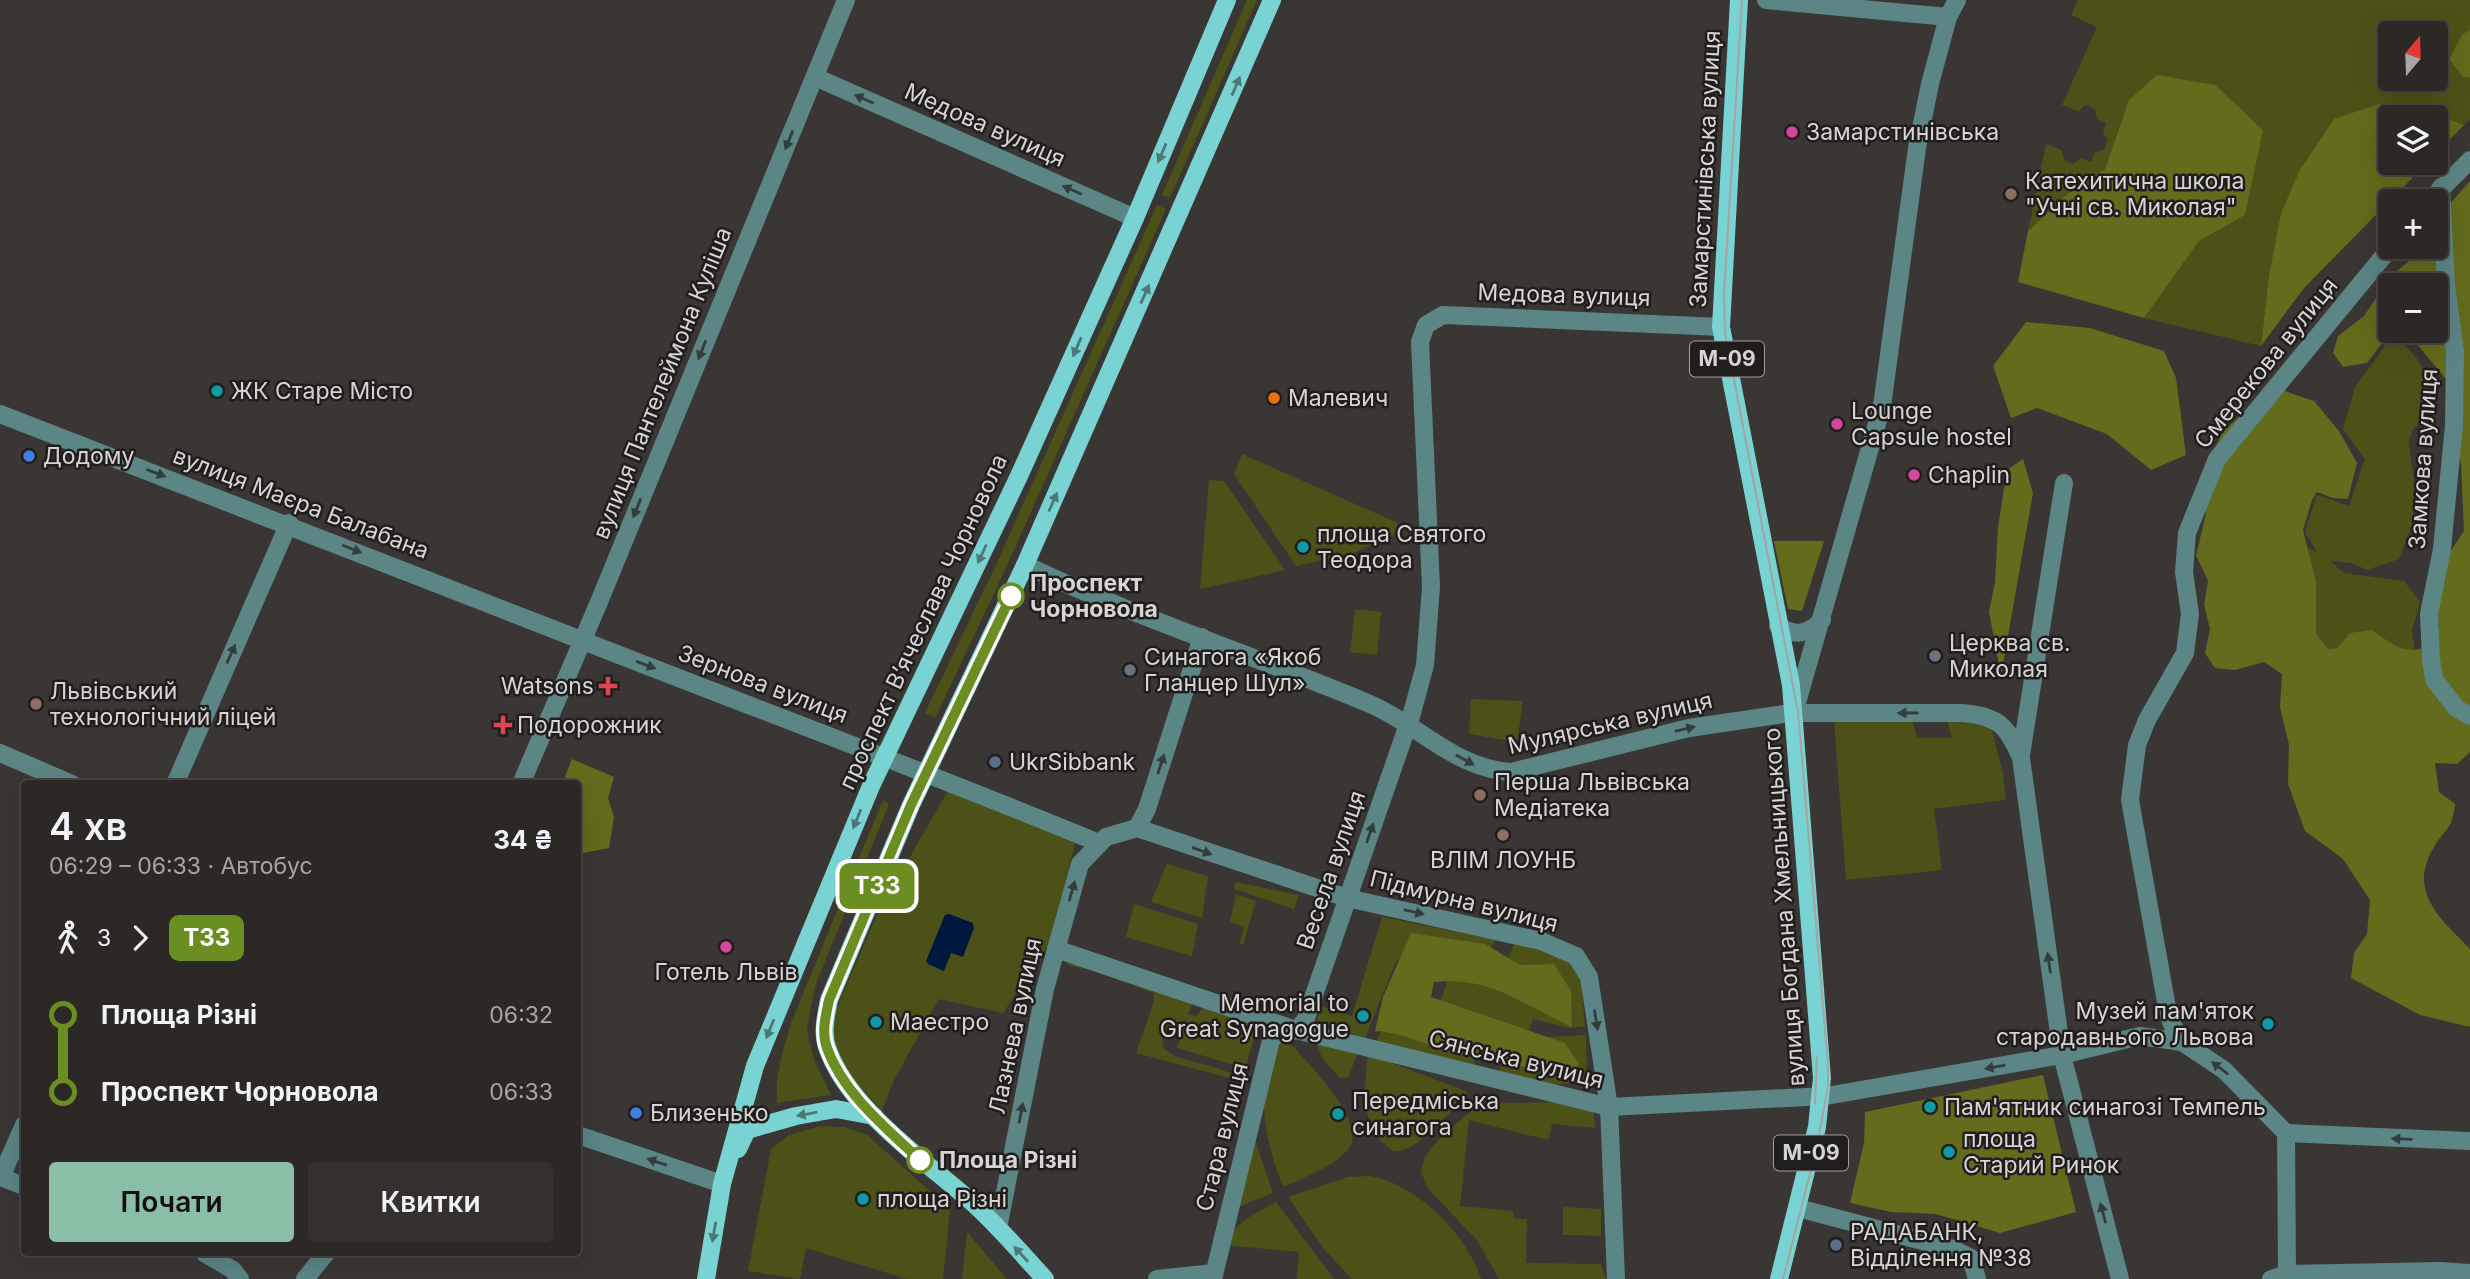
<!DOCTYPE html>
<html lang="uk">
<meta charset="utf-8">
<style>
:root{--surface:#2c2826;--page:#34302e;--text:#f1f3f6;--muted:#a6a6a7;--line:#484443;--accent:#8abfa5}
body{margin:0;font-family:Inter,sans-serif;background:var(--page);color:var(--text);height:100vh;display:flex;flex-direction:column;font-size:26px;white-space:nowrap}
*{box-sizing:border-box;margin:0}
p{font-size:23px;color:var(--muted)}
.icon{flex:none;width:38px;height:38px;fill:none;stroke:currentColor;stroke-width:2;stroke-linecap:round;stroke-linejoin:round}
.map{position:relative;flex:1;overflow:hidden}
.side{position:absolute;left:21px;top:780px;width:560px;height:476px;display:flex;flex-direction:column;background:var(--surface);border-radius:7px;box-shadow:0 7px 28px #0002,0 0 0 2px var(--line)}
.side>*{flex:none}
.badge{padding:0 14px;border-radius:10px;font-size:24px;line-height:46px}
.needle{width:46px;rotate:19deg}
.controls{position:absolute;left:2378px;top:21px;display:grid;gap:14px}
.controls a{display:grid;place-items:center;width:70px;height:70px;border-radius:7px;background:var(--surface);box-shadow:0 7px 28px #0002,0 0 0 2px var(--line);font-size:35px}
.map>.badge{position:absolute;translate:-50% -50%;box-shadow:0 0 0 4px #fff}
.legs{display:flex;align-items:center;gap:10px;height:77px;padding:0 28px;font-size:23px}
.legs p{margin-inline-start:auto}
.head{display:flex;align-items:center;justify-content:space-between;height:119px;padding:0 28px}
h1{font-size:38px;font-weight:600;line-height:52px}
.button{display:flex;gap:14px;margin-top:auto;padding:14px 28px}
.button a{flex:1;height:80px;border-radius:7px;background:var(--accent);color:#111;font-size:28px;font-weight:600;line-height:80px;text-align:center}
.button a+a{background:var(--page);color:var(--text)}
ul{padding:0 28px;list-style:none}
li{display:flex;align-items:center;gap:24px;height:77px;font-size:26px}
li i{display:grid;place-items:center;width:10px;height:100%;margin:0 9px;background:currentColor}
li i::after{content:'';width:18px;height:18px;margin:-9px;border:5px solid;border-radius:50%;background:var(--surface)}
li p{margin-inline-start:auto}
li:first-child i{background:linear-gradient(#0000 50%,currentColor 0)}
li:last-child i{background:linear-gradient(currentColor 50%,#0000 0)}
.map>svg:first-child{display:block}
.green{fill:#4c5217;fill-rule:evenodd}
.forest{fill:#636b1c;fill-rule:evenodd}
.water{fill:#00183e}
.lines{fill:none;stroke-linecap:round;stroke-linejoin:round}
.minor{stroke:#5c8585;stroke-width:18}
.major{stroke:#7ad3d3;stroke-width:18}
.tram{stroke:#a6a3a1;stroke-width:2}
.oneway{fill:#4d7878}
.oneway2{fill:#323d3c}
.line-1-casing{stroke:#fff;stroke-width:16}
.line-1{stroke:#6b8e23;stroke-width:10}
.hotel-dot{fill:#d1479c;stroke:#201e1d;stroke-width:2.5}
.education-dot{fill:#8d6e63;stroke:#201e1d;stroke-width:2.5}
.culture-dot{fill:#0f9aa8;stroke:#201e1d;stroke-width:2.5}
.food-dot{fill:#e8710a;stroke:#201e1d;stroke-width:2.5}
.shop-dot{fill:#3f7fe0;stroke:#201e1d;stroke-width:2.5}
.stop-1-dot{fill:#fff;stroke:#6b8e23;stroke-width:3.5}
.worship-dot{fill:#6b7280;stroke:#201e1d;stroke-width:2.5}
.health-dot{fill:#e0444e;stroke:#201e1d;stroke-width:2.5}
.service-dot{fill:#5c6f8a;stroke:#201e1d;stroke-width:2.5}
.labels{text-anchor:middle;stroke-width:5;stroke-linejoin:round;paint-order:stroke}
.shield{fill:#201e1d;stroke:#a09d9c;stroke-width:2}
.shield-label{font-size:21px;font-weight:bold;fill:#d7d4d3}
.street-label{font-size:23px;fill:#d7d4d3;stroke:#201e1d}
.poi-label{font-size:23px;fill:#d7d4d3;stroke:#201e1d;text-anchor:start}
.stop-label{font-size:23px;font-weight:bold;fill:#d7d4d3;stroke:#201e1d;text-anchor:start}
</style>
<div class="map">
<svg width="2470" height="1279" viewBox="0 0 2470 1279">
<rect width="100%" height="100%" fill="#3a3633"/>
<g class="green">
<path d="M1247 0H1257L1170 198 1162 195Z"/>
<path d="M2078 0H2470V29L2462 35V77L2470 78V119L2464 125 2419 107 2382 103 2281 213 2269 275 2261 346 2144 318 2199 241 2245 215 2129 100 2105 169 2066 195 2028 231 2046 144 2062 150 2064 160 2073 164 2081 158 2091 162 2095 152 2104 150 2108 140 2103 133 2106 123 2097 119 2095 109 2086 105 2078 111 2062 105 2097 27 2071 15ZM2390 33H2436V79H2390Z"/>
<path d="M1157 205 1166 209 1005 570 935 718 925 713 995 567Z"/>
<path d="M2393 335C2422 359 2430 372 2431 411L2412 430 2409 443 2414 481 2413 521 2399 559 2367 570 2352 563 2330 561 2344 573 2404 581 2420 602 2412 630 2415 652 2396 648 2372 630 2337 648 2328 649 2316 633V582L2306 547 2317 552 2305 532 2317 495 2349 506 2365 459 2343 429 2355 387Z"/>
<path d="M1242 454 1398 523 1394 535 1353 553 1296 566 1234 474Z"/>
<path d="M1209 480 1224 481 1285 570 1200 589Z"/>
<path d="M1355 609 1381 612 1377 655 1350 652Z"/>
<path d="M1471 699 1523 701 1517 742 1469 734Z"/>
<path d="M1834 720H1912L1917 738H1952L1947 720H1978L1992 730 2003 774 2006 800 1934 809 1942 870 1846 880Z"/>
<path d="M950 787 1076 839 1051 941 1003 1013 939 999 894 1080 882 1111 847 1074 834 1047 832 1018 878 913Z"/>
<path d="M883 800 889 804 815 986 807 1029 814 1060 831 1095 777 1103C775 1073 784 1046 793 1018Z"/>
<path d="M1167 864 1208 876 1202 918 1151 902Z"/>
<path d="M1235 882 1299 895 1294 909 1234 889Z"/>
<path d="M1236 894 1256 901 1243 945 1239 944 1244 927 1230 922Z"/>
<path d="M1134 904 1198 924 1192 956 1126 937Z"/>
<path d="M1382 917 1496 940 1489 950 1408 947 1395 964 1365 1038 1317 1020 1322 1006 1352 1016Z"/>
<path d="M1514 943C1588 958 1579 952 1585 1026L1569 1028 1533 1019 1526 1038 1586 1035 1587 1076 1584 1082 1508 1088 1497 1076 1505 1057 1473 1054 1476 1073 1376 1042 1384 1025 1438 1009 1452 967 1506 965Z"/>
<path d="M1073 947 1194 1000 1188 1014 1196 1016 1205 1006 1259 1022 1244 1072 1234 1065 1177 1048 1186 1018 1162 1038 1163 1047C1177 1065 1224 1062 1241 1081L1136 1053 1154 1002V993L1094 971 1067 965Z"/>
<path d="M1314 1035 1358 1052 1348 1078H1340L1322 1058Z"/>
<path d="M1285 1040 1294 1047C1310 1066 1367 1122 1349 1148 1336 1166 1303 1178 1283 1187 1266 1143 1251 1082 1280 1041Z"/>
<path d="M1368 1054 1468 1092C1453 1109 1417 1154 1394 1151 1359 1131 1364 1087 1368 1054Z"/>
<path d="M1486 1098 1502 1103 1584 1102 1593 1108 1595 1128 1552 1124 1548 1140 1469 1120 1460 1206 1513 1211V1218L1527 1219 1526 1263 1601 1264 1606 1279H1499L1477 1240 1428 1189 1421 1172 1425 1156 1438 1140Z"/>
<path d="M820 1126 845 1127 867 1135 950 1209 943 1279H907L806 1248 800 1279 748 1271 771 1149 789 1135Z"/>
<path d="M1254 1137 1273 1193 1231 1210Z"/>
<path d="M1370 1176C1417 1184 1467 1235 1481 1279H1352L1324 1249 1288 1197 1348 1177Z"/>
<path d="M1276 1202 1334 1279H1297L1299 1252 1224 1245C1233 1223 1256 1213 1276 1202Z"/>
<path d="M1563 1207 1601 1209V1236L1563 1235Z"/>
<path d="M967 1232 1007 1279H962Z"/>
</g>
<g class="forest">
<path d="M2470 29V78L2463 77 2449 59 2462 35Z"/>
<path d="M2157 75 2215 85 2263 130 2245 215 2199 241 2144 318 2018 282 2028 231 2066 195 2105 169 2129 100Z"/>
<path d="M2382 103 2419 107 2464 125 2436 153V117H2390V163H2427L2304 288 2261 346 2269 275 2281 213 2300 170 2334 119Z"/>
<path d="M2470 181V752L2457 764 2435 763 2439 792 2455 804C2452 831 2446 827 2434 847 2407 892 2440 918 2470 949V1027L2420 1015 2351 978 2354 953 2367 934 2370 900 2343 859 2305 831 2288 784 2289 745 2280 707 2282 674 2264 662 2235 670 2215 668 2205 653 2210 629 2204 605 2208 581 2196 555 2206 514V489L2211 457 2222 433 2253 403 2276 388 2314 401 2339 431 2357 463 2348 499 2333 498 2317 492 2312 500 2303 530 2316 582V633L2328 649 2337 648 2350 633 2372 630C2396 647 2404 655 2433 646L2439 627 2434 603 2449 553 2464 531 2461 463 2451 426V385L2411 337 2390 333 2367 363 2343 367 2333 353 2338 336 2364 316 2391 276 2426 247H2436L2447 207ZM2390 285H2436V331H2390Z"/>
<path d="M2026 322 2090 328 2164 351 2176 378 2186 455 2151 470 2107 434 2037 408 2011 418 1993 366Z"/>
<path d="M2023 459 2033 493 2001 676 1989 612 1995 582 1998 527 2007 470Z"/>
<path d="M1774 541H1824L1802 611 1788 609Z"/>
<path d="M572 759 614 777 608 798 614 817 609 848 578 854V784H562Z"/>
<path d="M1411 933 1485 944 1520 965 1554 964 1571 991 1572 1027C1522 1005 1493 976 1434 982L1431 997 1565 1043 1579 1064 1573 1078C1530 1066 1486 1061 1444 1049 1420 1043 1400 1032 1375 1031L1383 997Z"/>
<path d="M2043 1075 2076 1212 2000 1233 1936 1214 1891 1212 1850 1203 1864 1143 1865 1112Z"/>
</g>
<path class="water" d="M949 914 973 923 974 928 963 957 951 953 944 971 928 964 926 961 945 915Z"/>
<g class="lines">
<g class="minor">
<path d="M1766 0 1948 17"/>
<path d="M815 77 1135 218"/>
<path d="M2441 187 2446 285 2455 351 2454 425 2442 549 2429 614 2431 659 2434 679 2456 708 2470 716"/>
<path d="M2429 201 2470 160"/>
<path d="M0 414C187 485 372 559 558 631 738 702 920 769 1099 843"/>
<path d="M1025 565C1137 618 1256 656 1370 704 1419 725 1456 769 1511 772L1689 728 1791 713H1962C1999 716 2007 726 2021 758L2062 1055 2120 1279"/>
<path d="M1778 626C1796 637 1808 634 1822 620"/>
<path d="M1794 713 1882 406 1917 148 1930 84 1948 17 1957 0"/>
<path d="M0 753 72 784"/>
<path d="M2021 755 2064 483"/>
<path d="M175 784 289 523"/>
<path d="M521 784 599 602 846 0"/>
<path d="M1137 828 1147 809 1202 637"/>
<path d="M1056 949 1296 1030 1609 1107 1826 1096 2062 1055 2140 1036 2182 1042 2224 1070 2286 1133 2287 1274"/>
<path d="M2182 1042 2171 1022 2166 1002 2130 800 2137 745 2147 720 2185 653 2190 614 2184 572 2187 533 2217 459 2391 247"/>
<path d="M2286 1133 2470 1141"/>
<path d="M578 1135 722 1184"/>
<path d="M0 1177 24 1186"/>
<path d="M1 1177 24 1125"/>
<path d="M1798 1208 1953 1249 1971 1258 1977 1279"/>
<path d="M998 1228 1045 989 1080 864 1106 837 1137 828 1347 898 1541 941 1576 956 1589 977 1609 1107 1616 1279"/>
<path d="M204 1253 233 1270 240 1279"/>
<path d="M305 1279 326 1253"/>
<path d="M1157 1279 1214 1273"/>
<path d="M1213 1279 1272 1036 1296 1030 1305 1021 1412 713 1425 665 1431 587 1420 342 1426 325 1443 315 1721 327"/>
<path d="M2271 1279 2287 1274 2440 1271 2470 1273"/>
</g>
<g class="major">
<path d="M1739 0 1721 327 1791 685 1822 1078 1817 1127 1779 1279"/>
<path d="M738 1149 747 1130 796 1116 836 1109 874 1116"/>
<path d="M706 1279 722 1184 755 1066 871 786 1019 476 1135 218 1227 0"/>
<path d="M1045 1279C1022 1254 1000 1228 975 1205 929 1163 848 1110 827 1047 822 1032 826 1015 829 1000L911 805 1025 565 1272 0"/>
</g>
<g class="tram">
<path d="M1742 0 1724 294 1725 333 1798 712 1828 1065V1087L1816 1150 1783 1279"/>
<path d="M1815 1104 1817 1056"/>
</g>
</g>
<defs><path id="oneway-solid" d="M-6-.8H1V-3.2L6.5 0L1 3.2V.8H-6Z" transform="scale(1.75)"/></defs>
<g class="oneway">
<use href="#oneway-solid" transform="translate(1236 86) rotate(-67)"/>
<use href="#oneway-solid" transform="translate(1162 153) rotate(113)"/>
<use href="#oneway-solid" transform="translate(1145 294) rotate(-66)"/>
<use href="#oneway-solid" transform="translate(1077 347) rotate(114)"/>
<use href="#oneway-solid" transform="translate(1053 502) rotate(-66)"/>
<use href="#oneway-solid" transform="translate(982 554) rotate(115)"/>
<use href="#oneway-solid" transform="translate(857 819) rotate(112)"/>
<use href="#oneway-solid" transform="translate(770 1029) rotate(112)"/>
<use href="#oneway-solid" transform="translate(807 1114) rotate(170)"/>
<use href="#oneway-solid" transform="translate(714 1232) rotate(100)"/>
<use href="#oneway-solid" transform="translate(1021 1254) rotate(-133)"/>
</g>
<g class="oneway2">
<use href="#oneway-solid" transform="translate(864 99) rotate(-156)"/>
<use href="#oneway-solid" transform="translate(789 140) rotate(112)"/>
<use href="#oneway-solid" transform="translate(1072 190) rotate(-156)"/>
<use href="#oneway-solid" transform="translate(702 350) rotate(112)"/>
<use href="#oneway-solid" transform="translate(156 473) rotate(21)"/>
<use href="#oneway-solid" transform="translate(637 508) rotate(112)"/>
<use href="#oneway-solid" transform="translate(352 549) rotate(22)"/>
<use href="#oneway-solid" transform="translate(231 654) rotate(-66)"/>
<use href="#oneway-solid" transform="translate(646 665) rotate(21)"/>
<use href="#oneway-solid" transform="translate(1908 713) rotate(-180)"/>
<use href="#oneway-solid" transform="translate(1685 729) rotate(-13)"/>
<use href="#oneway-solid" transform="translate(1465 760) rotate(29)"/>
<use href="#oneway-solid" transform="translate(1161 764) rotate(-72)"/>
<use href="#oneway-solid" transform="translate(1370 833) rotate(-71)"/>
<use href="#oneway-solid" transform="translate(1202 851) rotate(20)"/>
<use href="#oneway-solid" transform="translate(1072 891) rotate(-74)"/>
<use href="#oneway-solid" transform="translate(1414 912) rotate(13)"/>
<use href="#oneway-solid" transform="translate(2049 963) rotate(-98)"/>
<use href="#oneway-solid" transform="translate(1596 1020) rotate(81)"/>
<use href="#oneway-solid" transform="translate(1995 1067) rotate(170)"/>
<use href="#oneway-solid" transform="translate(2220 1068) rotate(-143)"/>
<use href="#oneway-solid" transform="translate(1021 1113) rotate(-79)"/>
<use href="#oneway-solid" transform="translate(2402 1139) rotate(-178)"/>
<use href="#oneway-solid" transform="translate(657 1162) rotate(-161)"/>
<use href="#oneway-solid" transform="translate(2103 1213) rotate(-105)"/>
</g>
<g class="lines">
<defs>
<path id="line-1" d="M920 1160C886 1128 843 1093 827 1048 821 1032 826 1015 829 1000L911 805 1011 596"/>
</defs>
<use href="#line-1" class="line-1-casing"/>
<use href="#line-1" class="line-1"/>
</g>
<g class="hotel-dot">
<circle cx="1792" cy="132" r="7"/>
<circle cx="1837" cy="424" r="7"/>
<circle cx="1914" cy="475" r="7"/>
<circle cx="726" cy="947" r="7"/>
</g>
<g class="education-dot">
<circle cx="2011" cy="194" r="7"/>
<circle cx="36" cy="704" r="7"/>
<circle cx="1480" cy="795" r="7"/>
<circle cx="1503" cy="835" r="7"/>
</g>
<g class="culture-dot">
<circle cx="217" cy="391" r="7"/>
<circle cx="1303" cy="547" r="7"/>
<circle cx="1363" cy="1016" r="7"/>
<circle cx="876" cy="1022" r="7"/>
<circle cx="2268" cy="1024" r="7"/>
<circle cx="1930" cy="1107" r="7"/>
<circle cx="1338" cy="1114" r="7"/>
<circle cx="1949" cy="1152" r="7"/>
<circle cx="863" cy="1199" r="7"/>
</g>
<circle class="food-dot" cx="1274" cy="398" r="7"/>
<g class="shop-dot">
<circle cx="29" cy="456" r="7"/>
<circle cx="636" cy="1113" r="7"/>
</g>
<g class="stop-1-dot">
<circle cx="1011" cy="596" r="12"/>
<circle cx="920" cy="1160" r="12"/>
</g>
<g class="worship-dot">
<circle cx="1935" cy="656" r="7"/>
<circle cx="1130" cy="670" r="7"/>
</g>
<g class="health-dot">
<path d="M604.5 675.5h7v7h7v7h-7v7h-7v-7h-7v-7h7z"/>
<path d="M499.5 714.5h7v7h7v7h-7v7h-7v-7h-7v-7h7z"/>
</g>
<g class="service-dot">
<circle cx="995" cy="762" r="7"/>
<circle cx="1836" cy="1245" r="7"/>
</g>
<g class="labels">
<g class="shield">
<rect x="1690" y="341.5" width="74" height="35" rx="5"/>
<rect x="1774" y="1135.5" width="74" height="35" rx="5"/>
</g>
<g class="shield-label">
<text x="1727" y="366">М-09</text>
<text x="1811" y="1160">М-09</text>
</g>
<g class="street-label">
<text transform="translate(985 125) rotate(24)" y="8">Медова вулиця</text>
<text transform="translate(1705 169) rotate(-87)" y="8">Замарстинівська вулиця</text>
<text transform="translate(1564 295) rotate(2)" y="8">Медова вулиця</text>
<text transform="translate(2266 363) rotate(-51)" y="8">Смерекова вулиця</text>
<text transform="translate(662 383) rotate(-68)" y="8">вулиця Пантелеймона Куліша</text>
<text transform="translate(2423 459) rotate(-86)" y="8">Замкова вулиця</text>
<text transform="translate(301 503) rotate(21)" y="8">вулиця Маєра Балабана</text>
<text transform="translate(923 622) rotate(-65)" y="8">проспект Вʼячеслава Чорновола</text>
<text transform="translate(763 684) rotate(21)" y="8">Зернова вулиця</text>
<text transform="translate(1610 723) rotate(-13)" y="8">Мулярська вулиця</text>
<text transform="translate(1331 870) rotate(-71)" y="8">Весела вулиця</text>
<text transform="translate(1464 901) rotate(14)" y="8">Підмурна вулиця</text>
<text transform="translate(1784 907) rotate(-94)" y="8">вулиця Богдана Хмельницького</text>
<text transform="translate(1015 1026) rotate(-78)" y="8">Лазнева вулиця</text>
<text transform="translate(1516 1059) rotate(14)" y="8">Сянська вулиця</text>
<text transform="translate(1222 1137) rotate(-76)" y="8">Стара вулиця</text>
</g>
<g class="poi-label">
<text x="1806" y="140">Замарстинівська</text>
<text x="2025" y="189">Катехитична школа<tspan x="2025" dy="26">"Учні св. Миколая"</tspan></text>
<text x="231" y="399">ЖК Старе Місто</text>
<text x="1288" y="406">Малевич</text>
<text x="1851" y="419">Lounge<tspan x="1851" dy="26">Capsule hostel</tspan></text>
<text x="43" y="464">Додому</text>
<text x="1928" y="483">Chaplin</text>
<text x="1317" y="542">площа Святого<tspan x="1317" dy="26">Теодора</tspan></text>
<text x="1949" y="651">Церква св.<tspan x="1949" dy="26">Миколая</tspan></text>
<text x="1144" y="665">Синагога «Якоб<tspan x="1144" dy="26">Гланцер Шул»</tspan></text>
<text x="594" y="694" text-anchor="end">Watsons</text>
<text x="50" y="699">Львівський<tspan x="50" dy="26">технологічний ліцей</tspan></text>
<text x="517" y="733">Подорожник</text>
<text x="1009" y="770">UkrSibbank</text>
<text x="1494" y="790">Перша Львівська<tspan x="1494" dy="26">Медіатека</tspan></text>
<text x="1503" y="868" text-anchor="middle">ВЛІМ ЛОУНБ</text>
<text x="726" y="980" text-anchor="middle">Готель Львів</text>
<text x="1349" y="1011" text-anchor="end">Memorial to<tspan x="1349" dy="26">Great Synagogue</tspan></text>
<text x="2254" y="1019" text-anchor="end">Музей пам'яток<tspan x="2254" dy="26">стародавнього Львова</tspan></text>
<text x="890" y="1030">Маестро</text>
<text x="1352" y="1109">Передміська<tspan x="1352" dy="26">синагога</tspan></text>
<text x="1944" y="1115">Пам'ятник синагозі Темпель</text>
<text x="650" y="1121">Близенько</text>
<text x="1963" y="1147">площа<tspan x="1963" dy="26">Старий Ринок</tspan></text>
<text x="877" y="1207">площа Різні</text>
<text x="1850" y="1240">РАДАБАНК,<tspan x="1850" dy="26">Відділення №38</tspan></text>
</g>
<g class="stop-label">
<text x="1030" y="591">Проспект<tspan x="1030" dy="26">Чорновола</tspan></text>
<text x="939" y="1168">Площа Різні</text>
</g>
</g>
</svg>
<div class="controls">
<a><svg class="needle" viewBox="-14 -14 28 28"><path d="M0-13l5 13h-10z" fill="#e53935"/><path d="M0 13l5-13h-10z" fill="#a6a6a7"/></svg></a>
<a><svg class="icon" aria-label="layers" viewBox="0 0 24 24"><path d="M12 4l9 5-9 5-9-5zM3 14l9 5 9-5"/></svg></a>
<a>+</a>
<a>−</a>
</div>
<b class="badge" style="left:877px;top:886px;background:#6b8e23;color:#fff">Т33</b>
<section class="side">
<div class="head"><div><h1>4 хв</h1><p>06:29 – 06:33 · Автобус</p></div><b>34 ₴</b></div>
<div class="legs"><svg class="icon" aria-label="walk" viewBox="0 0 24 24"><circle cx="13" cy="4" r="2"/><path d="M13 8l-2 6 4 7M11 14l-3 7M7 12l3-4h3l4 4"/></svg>3<svg class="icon" aria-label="forward" viewBox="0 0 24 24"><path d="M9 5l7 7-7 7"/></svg><b class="badge" style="background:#6b8e23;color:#fff">Т33</b></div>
<ul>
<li><i style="color:#6b8e23"></i><b>Площа Різні</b><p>06:32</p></li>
<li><i style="color:#6b8e23"></i><b>Проспект Чорновола</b><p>06:33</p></li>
</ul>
<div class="button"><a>Почати</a><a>Квитки</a></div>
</section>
</div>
